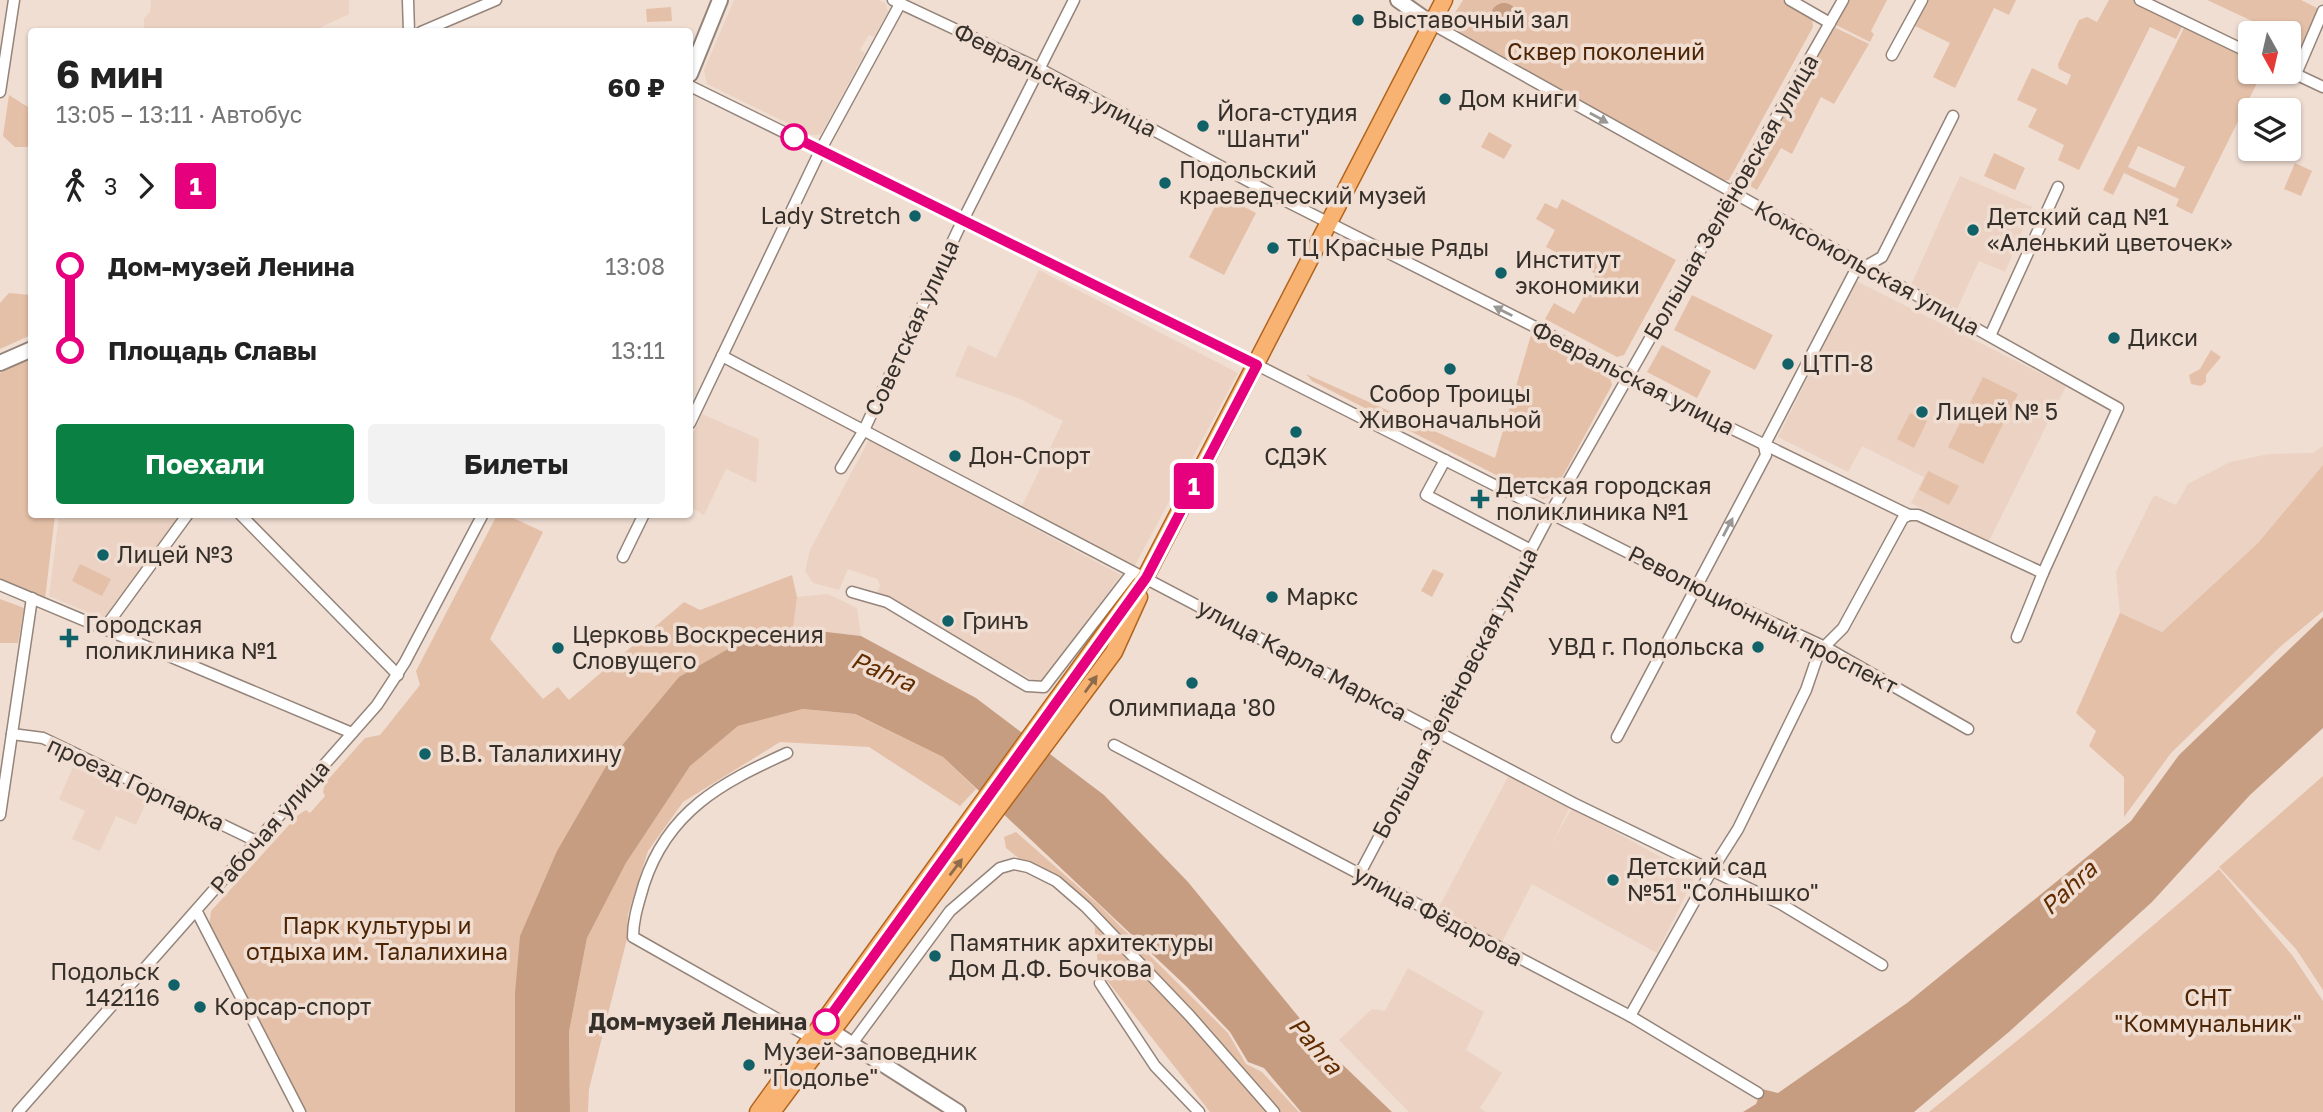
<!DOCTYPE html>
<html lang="ru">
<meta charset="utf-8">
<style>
:root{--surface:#fff;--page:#f2f2f2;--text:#222;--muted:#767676;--accent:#0b8043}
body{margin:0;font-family:"Golos Text",sans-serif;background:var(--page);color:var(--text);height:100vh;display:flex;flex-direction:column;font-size:26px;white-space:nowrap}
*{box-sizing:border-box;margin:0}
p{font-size:23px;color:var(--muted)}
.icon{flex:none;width:38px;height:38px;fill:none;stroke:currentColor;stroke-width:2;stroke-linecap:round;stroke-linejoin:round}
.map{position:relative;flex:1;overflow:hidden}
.panel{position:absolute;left:28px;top:28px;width:665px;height:490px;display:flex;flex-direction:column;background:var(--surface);border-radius:7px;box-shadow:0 2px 5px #0004}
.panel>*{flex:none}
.badge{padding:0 14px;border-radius:5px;font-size:24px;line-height:46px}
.needle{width:46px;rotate:172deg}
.tools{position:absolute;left:2238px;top:21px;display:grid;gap:14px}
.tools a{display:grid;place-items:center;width:63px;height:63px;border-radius:7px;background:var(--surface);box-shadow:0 2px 5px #0004;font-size:35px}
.map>.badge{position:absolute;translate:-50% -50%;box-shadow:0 0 0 4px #fff}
.legs{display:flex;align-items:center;gap:10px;height:77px;padding:0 28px;font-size:23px}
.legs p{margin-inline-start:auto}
.head{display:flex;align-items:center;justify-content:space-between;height:119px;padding:0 28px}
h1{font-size:38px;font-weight:700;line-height:52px}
.primary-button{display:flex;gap:14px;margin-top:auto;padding:14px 28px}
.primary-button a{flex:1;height:80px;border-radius:7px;background:var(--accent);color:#fff;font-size:28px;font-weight:700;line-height:80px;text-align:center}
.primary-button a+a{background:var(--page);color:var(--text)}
ul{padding:0 28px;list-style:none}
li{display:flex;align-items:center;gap:24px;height:84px;font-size:26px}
li i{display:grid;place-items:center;width:10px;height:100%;margin:0 9px;background:currentColor}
li i::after{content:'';width:18px;height:18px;margin:-9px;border:5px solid;border-radius:50%;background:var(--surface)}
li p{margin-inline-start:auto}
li:first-child i{background:linear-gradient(#0000 50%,currentColor 0)}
li:last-child i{background:linear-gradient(currentColor 50%,#0000 0)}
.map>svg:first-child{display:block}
.built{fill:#ebd2c2}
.green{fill:#e5c0a8;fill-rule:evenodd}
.water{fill:#c79d82}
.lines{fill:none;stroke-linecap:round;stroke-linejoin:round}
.street-casing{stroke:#948479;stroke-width:13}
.secondary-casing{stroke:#948479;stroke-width:18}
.primary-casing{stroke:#b2641c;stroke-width:19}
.street{stroke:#fff;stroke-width:10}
.secondary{stroke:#fff;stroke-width:14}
.primary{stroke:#f8b372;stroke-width:16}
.oneway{fill:#9a9895}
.oneway2{fill:#8d6b4b}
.line-1-casing{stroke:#fff;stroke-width:16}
.line-1{stroke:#e6007e;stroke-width:10}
.poi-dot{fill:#116168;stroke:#f0ded3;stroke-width:2.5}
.stop-1-dot{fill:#fff;stroke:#e6007e;stroke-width:3.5}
.labels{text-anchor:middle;stroke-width:7;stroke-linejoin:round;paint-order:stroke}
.poi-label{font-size:23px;fill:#36302b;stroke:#f0ded3;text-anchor:start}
.park-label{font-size:23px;fill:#4e2605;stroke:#f0ded3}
.street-label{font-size:23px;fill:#36302b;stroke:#f0ded3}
.stop-label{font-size:23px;font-weight:bold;fill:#36302b;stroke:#f0ded3;text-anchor:end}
.water-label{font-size:24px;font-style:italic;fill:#612d00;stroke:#f0ded3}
</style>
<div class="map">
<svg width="2323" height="1112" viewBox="0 0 2323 1112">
<rect width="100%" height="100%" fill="#f0ded3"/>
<g class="built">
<path d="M151 0H349V14L313 31H144V18L150 12Z"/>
<path d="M734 0H879L885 3 888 12 874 37 869 35 860 50 865 53 821 134 812 135 707 84 704 70Z"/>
<path d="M1960 176 2032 207 2005 272 1979 261 1957 309 1911 285Z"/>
<path d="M1039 270 1238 373 1134 567 1022 506 1063 421 1020 399 955 376 968 345 996 358Z"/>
<path d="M1856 281 2066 386 1989 541 1911 503 1924 477 1862 446 1848 472 1778 437Z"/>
<path d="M702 414 759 439 756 483 726 469 704 515 690 507V440Z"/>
<path d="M869 440 1121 575 1040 684 877 593 880 585 877 579 848 569 839 590 813 583 805 571 810 550Z"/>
<path d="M2323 446V465L2258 543 2162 632 2120 613 2116 572 2154 495 2176 505 2188 484 2230 462 2269 454 2313 453Z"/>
<path d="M59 515H181L104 619 49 596Z"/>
<path d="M828 594 857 608 861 636 793 628 797 597Z"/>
<path d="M73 767 147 800 136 825 116 816 100 851 72 839 85 811 59 799Z"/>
<path d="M1509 775 1570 807 1551 845 1572 808 1695 876 1657 953 1532 884 1502 942 1438 909Z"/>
<path d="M1408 968 1484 1012 1466 1050 1502 1073 1480 1108 1486 1112H1409L1339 1040 1372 1009 1385 1011Z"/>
</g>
<g class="green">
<path d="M1463 0H1782L1812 17 1813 27 1729 180 1723 181 1453 28 1450 21Z"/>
<path d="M1846 0H1887L1871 31 1874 34 1870 42 1832 23Z"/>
<path d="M1924 0H2016L2009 15 1994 8 1955 88 1933 77 1950 43 1911 24Z"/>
<path d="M2109 0H2136L2184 23 2176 39 2150 27 2079 170 2058 160 2064 145 2028 127 2037 109 2017 100 2032 68 2067 85 2071 75 2059 69 2058 64 2079 20 2087 17 2097 22Z"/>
<path d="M2207 0H2301L2321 10 2299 63 2289 58V33H2278Z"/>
<path d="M671 7 672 21 647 22 646 9Z"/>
<path d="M2186 24 2250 55V72L2289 73 2284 83 2262 73 2192 214 2176 206 2179 199 2124 173 2113 195 2103 190ZM2138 146 2185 167 2175 188 2128 167Z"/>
<path d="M1832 26 1869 44 1834 104 1821 97 1792 154 1781 148 1757 190 1743 182Z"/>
<path d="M9 95 31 109 29 147H15L3 136Z"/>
<path d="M1489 132 1512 145 1504 159 1481 147Z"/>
<path d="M1994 153 2025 168 2015 190 1984 176Z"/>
<path d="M2295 163 2312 171 2301 196 2284 189Z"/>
<path d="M1221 195 1256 213 1224 275 1189 257Z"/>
<path d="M1562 199 1676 260 1624 355 1617 357 1545 319 1554 303 1574 314 1596 274 1546 247 1555 230 1536 219 1545 203 1557 209Z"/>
<path d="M9 293 31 295V335L0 349V303Z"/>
<path d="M1692 295 1773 335 1755 370 1674 330Z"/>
<path d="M1531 335 1610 377 1612 385 1552 496 1543 499 1312 381 1306 374 1495 458Z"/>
<path d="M1662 345 1711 371 1697 398 1647 372Z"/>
<path d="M2211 350 2221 357 2206 375V382L2201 386 2191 384 2189 375 2200 369Z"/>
<path d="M28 359 32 380V514L55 515 45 599 0 579V373Z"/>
<path d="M1983 377 2018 394 1983 464 1948 447Z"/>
<path d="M1910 413 1927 421 1914 448 1897 439Z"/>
<path d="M2323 465V611L2281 646 2171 753 2124 817V777L2089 746 2096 731 2076 713 2120 613 2162 632 2258 543Z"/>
<path d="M1928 471 1959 486 1949 505 1919 490Z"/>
<path d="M497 515H507L543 532 490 639 543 699 558 687 569 700 684 602 700 610 792 575 797 597 793 628 751 636 609 761 558 851 515 993V1112H306L209 927 211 911 298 815 306 810 310 813 325 796 323 792 325 783 365 738 380 735 420 685 416 671Z"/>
<path d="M80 564 111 579 102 596 72 581Z"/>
<path d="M1433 569 1444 574 1432 597 1421 591Z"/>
<path d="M0 599 24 608 18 643H0Z"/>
<path d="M803 709 854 714 943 757 976 789 960 806 869 747 780 742 683 802 648 851 628 914 627 939 589 1089 588 1112H570L569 1032 587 938 626 863 690 765 738 726Z"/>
<path d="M2323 776V990L2296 949 2219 867Z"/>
<path d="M1016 832 1099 905 1228 1033 1246 1064 1262 1072 1299 1112H1210L1098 969 1094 919 1006 848 1004 837Z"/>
<path d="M2219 869 2292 955 2323 1001V1112H1929L2039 1023Z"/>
</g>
<g class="water">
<circle cx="1504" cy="16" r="13"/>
<path d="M2323 617V728L2250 795 2152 902 2010 1031 1914 1112H1743L1756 1104 1762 1089 1778 1093 1907 1003 2131 821 2179 755Z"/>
<path d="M793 628 861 636 976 698 1104 795 1188 882 1320 1043 1392 1112H1301L1264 1068 1248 1062 1230 1032 1187 987 943 757 855 714 803 709 738 726 690 766 626 863 587 938 569 1032 570 1112H515V993L520 936 557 851 609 761 679 677 751 636Z"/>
</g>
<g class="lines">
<defs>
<g id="street">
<path d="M408 0 409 32"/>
<path d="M893 0 1040 69 1276 196 1543 331 1638 383 1909 515H1918L2043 573"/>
<path d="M1790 0 1830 23"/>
<path d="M2140 0 2250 53"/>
<path d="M1432 24 2118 408 2043 573 2017 637"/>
<path d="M421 32 496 0"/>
<path d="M1892 55 1922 0"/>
<path d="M2289 71 2323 87"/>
<path d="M2296 74 2323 11"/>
<path d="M690 86 1257 365 1698 588 1827 648 1968 729"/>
<path d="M0 92 14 0"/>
<path d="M1990 336 2058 187"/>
<path d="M722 356 1573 803 1781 904 1882 965"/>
<path d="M690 423 821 149 900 4"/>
<path d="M1445 460 1426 495 1531 550"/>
<path d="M841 468 864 430 958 230 1074 0"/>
<path d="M240 514 398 675"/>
<path d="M623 557 644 514"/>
<path d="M0 585 352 733"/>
<path d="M852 592 887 602 1027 686 1044 687 1132 573"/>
<path d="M104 629 188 514"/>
<path d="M12 734 43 738 258 842"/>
<path d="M1617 737 1766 455 1764 446 1854 273 1882 257 1953 116"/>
<path d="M1114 745 1630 1016 1758 1093"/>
<path d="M787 753C721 783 668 811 644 884 639 902 633 918 633 937L813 1039"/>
<path d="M0 815 32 598"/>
<path d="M1359 875 1551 512 1843 0"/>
<path d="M197 912 300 1112"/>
<path d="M1100 983 1155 1066 1199 1112"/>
<path d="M1630 1016 1712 870 1738 829 1806 690 1819 652 1843 628 1903 518 1909 515"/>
<path d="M851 1045 950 911 1000 868 1014 864 1028 867 1056 881 1086 907 1190 1016 1274 1112"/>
<path d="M18 1112 377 705 405 662 483 514"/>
</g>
<g id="secondary">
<path d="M1398 0 1432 24"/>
<path d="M690 74 720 0"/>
<path d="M0 363 32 349"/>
<path d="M823 1026 958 1112"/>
</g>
<g id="primary">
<path d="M758 1112 1145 578 1444 0"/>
<path d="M772 1112 1114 652 1139 597"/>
</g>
</defs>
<use href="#street" class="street-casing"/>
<use href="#secondary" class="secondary-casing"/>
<use href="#primary" class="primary-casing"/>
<use href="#street" class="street"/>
<use href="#secondary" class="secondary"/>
<use href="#primary" class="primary"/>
</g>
<defs><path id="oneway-solid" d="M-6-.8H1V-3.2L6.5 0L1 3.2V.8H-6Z" transform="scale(1.75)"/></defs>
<g class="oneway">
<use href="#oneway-solid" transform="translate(1599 118) rotate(29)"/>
<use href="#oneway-solid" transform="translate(1503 311) rotate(-153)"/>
<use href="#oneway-solid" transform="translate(1728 527) rotate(-62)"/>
</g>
<g class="oneway2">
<use href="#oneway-solid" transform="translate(1091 684) rotate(-54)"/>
<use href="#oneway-solid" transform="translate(956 867) rotate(-53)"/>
</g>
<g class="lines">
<defs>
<path id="line-1" d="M794 137 1257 365 1146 578 826 1022"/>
</defs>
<use href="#line-1" class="line-1-casing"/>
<use href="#line-1" class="line-1"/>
</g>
<g class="poi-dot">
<circle cx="1358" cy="20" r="7"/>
<circle cx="1445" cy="99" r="7"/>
<circle cx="1203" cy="126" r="7"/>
<circle cx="1165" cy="183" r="7"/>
<circle cx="915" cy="216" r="7"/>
<circle cx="1973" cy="230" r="7"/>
<circle cx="1273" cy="248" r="7"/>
<circle cx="1501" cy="273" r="7"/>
<circle cx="2114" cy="338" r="7"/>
<circle cx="1788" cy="364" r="7"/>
<circle cx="1450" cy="369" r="7"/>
<circle cx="1922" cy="412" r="7"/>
<circle cx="1296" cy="432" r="7"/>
<circle cx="955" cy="456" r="7"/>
<path d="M1476.5 488.5h7v7h7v7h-7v7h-7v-7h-7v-7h7z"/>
<circle cx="103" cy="555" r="7"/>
<circle cx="1272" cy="597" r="7"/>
<circle cx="948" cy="621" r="7"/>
<path d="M65.5 627.5h7v7h7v7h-7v7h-7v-7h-7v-7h7z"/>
<circle cx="1758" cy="647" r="7"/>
<circle cx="558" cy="648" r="7"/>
<circle cx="1192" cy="683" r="7"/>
<circle cx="425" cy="754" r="7"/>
<circle cx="1613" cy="880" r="7"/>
<circle cx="935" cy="956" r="7"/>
<circle cx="174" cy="985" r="7"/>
<circle cx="200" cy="1007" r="7"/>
<circle cx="749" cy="1065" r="7"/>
</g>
<g class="stop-1-dot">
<circle cx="794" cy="137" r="12"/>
<circle cx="826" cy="1022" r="12"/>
</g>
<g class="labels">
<g class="poi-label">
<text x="1372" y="28">Выставочный зал</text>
<text x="1459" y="107">Дом книги</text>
<text x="1217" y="121">Йога-студия<tspan x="1217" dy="26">"Шанти"</tspan></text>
<text x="1179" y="178">Подольский<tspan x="1179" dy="26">краеведческий музей</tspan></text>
<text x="901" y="224" text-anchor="end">Lady Stretch</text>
<text x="1987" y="225">Детский сад №1<tspan x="1987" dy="26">«Аленький цветочек»</tspan></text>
<text x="1287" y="256">ТЦ Красные Ряды</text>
<text x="1515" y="268">Институт<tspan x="1515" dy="26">экономики</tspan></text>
<text x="2128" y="346">Дикси</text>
<text x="1802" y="372">ЦТП-8</text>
<text x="1450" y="402" text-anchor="middle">Собор Троицы<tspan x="1450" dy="26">Живоначальной</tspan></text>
<text x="1936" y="420">Лицей № 5</text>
<text x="969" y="464">Дон-Спорт</text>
<text x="1296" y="465" text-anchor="middle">СДЭК</text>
<text x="1496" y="494">Детская городская<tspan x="1496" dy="26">поликлиника №1</tspan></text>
<text x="117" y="563">Лицей №3</text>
<text x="1286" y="605">Маркс</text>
<text x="962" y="629">Гринъ</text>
<text x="85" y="633">Городская<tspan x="85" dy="26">поликлиника №1</tspan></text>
<text x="572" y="643">Церковь Воскресения<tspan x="572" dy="26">Словущего</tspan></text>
<text x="1744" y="655" text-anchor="end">УВД г. Подольска</text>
<text x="1192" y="716" text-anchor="middle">Олимпиада '80</text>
<text x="439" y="762">В.В. Талалихину</text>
<text x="1627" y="875">Детский сад<tspan x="1627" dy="26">№51 "Солнышко"</tspan></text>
<text x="949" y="951">Памятник архитектуры<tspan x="949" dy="26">Дом Д.Ф. Бочкова</tspan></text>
<text x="160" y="980" text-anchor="end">Подольск<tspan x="160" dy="26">142116</tspan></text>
<text x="214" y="1015">Корсар-спорт</text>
<text x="763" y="1060">Музей-заповедник<tspan x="763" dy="26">"Подолье"</tspan></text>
</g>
<g class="park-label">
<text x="1606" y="60">Сквер поколений</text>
<text x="377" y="934">Парк культуры и<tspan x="377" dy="26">отдыха им. Талалихина</tspan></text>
<text x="2208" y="1006">СНТ<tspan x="2208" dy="26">"Коммунальник"</tspan></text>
</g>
<g class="street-label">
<text transform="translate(1055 80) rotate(27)" y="8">Февральская улица</text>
<text transform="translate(1731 197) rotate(-60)" y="8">Большая Зелёновская улица</text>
<text transform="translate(1867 268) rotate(29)" y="8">Комсомольская улица</text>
<text transform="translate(912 328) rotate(-65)" y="8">Советская улица</text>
<text transform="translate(1633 378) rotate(27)" y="8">Февральская улица</text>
<text transform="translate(1763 620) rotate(27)" y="8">Революционный проспект</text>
<text transform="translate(1302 660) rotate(28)" y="8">улица Карла Маркса</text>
<text transform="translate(1455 693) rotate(-62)" y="8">Большая Зелёновская улица</text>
<text transform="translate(136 784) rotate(25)" y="8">проезд Горпарка</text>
<text transform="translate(270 827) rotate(-49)" y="8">Рабочая улица</text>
<text transform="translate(1438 916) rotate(28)" y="8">улица Фёдорова</text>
</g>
<g class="stop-label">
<text x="807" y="1030">Дом-музей Ленина</text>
</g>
<g class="water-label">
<text transform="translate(883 672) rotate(23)" y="8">Pahra</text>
<text transform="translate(2069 888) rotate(-43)" y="8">Pahra</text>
<text transform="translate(1315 1046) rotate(49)" y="8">Pahra</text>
</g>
</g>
</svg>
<div class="tools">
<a><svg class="needle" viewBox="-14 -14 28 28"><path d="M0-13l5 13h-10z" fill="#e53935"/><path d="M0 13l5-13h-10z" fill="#767676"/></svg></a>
<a><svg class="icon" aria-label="layers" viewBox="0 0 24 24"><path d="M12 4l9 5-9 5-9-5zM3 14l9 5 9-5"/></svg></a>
</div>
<b class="badge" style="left:1194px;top:486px;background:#e6007e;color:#fff">1</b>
<section class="panel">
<div class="head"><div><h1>6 мин</h1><p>13:05 – 13:11 · Автобус</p></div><b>60 ₽</b></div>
<div class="legs"><svg class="icon" aria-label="walk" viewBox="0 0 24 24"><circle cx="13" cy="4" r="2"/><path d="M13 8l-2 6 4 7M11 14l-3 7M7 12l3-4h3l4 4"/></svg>3<svg class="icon" aria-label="forward" viewBox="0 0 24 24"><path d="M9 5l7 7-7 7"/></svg><b class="badge" style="background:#e6007e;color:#fff">1</b></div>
<ul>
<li><i style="color:#e6007e"></i><b>Дом-музей Ленина</b><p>13:08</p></li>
<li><i style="color:#e6007e"></i><b>Площадь Славы</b><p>13:11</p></li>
</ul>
<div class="primary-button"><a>Поехали</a><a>Билеты</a></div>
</section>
</div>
